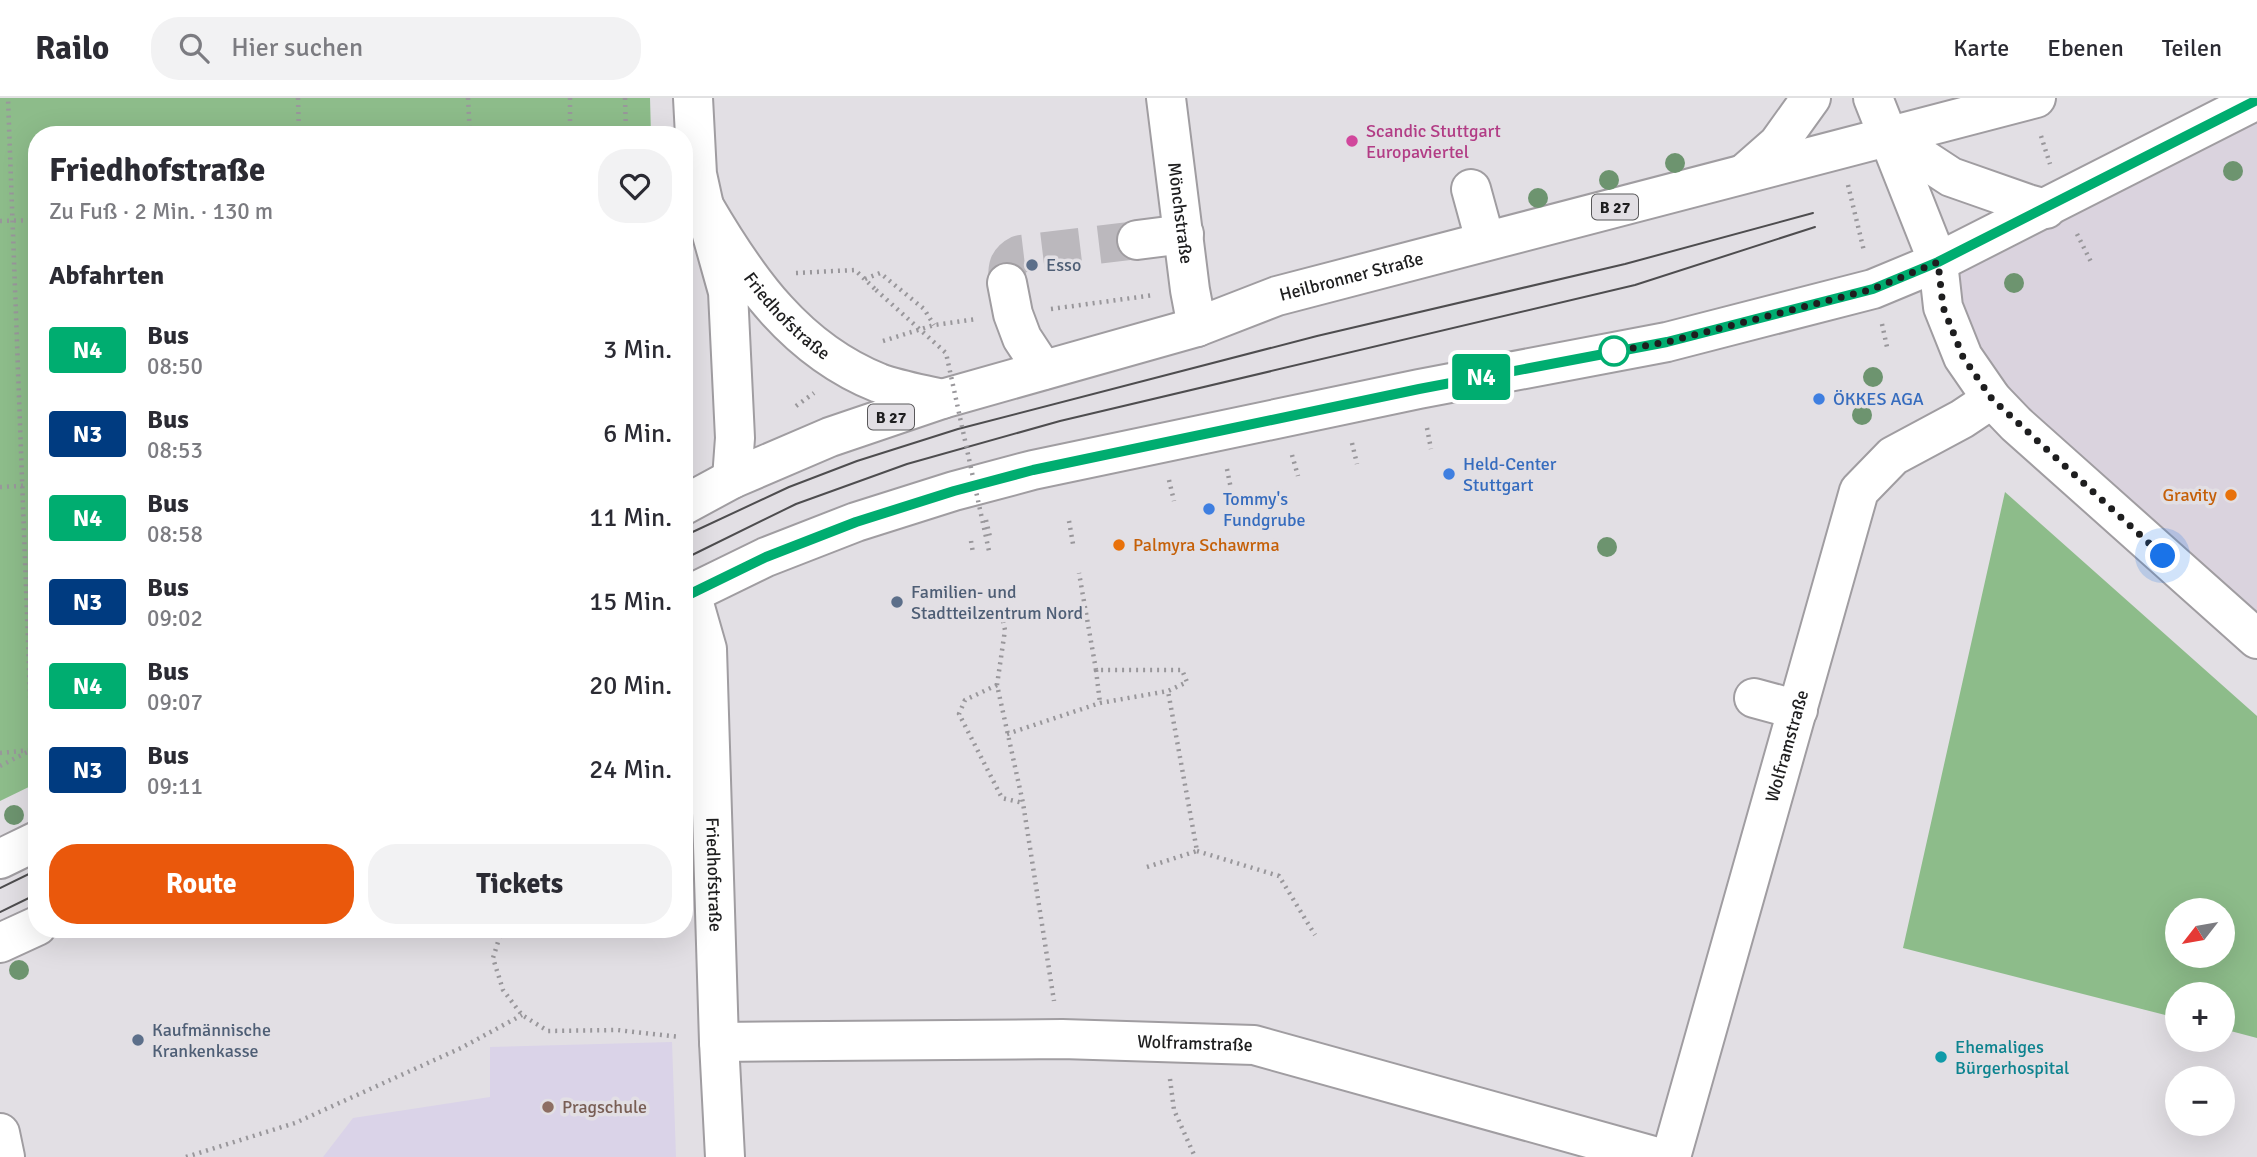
<!DOCTYPE html>
<html lang="de">
<meta charset="utf-8">
<style>
:root{--surface:#fff;--page:#f2f2f3;--text:#2b2b33;--muted:#7c7c81;--line:#e1e1e2;--accent:#ea580c}
body{margin:0;font-family:Signika,sans-serif;background:var(--page);color:var(--text);height:100vh;display:flex;flex-direction:column;font-size:26px;white-space:nowrap}
*{box-sizing:border-box;margin:0}
p{font-size:23px;color:var(--muted)}
.icon{flex:none;width:38px;height:38px;fill:none;stroke:currentColor;stroke-width:2;stroke-linecap:round;stroke-linejoin:round}
.map{position:relative;flex:1;overflow:hidden}
.sheet{position:absolute;left:28px;top:28px;width:665px;height:812px;display:flex;flex-direction:column;background:var(--surface);border-radius:28px;box-shadow:0 7px 28px #0002}
.sheet>*{flex:none}
.badge{padding:0 14px;border-radius:5px;font-size:24px;line-height:46px}
.needle{width:46px;rotate:239deg}
.controls{position:absolute;left:2165px;top:800px;display:grid;gap:14px}
.controls a{display:grid;place-items:center;width:70px;height:70px;border-radius:50%;background:var(--surface);box-shadow:0 7px 28px #0002;font-size:35px}
.you{position:absolute;width:35px;height:35px;margin:-18px;border:5px solid #fff;border-radius:50%;background:#1a73e8;box-shadow:0 0 0 10px #1a73e833}
.map>.badge{position:absolute;translate:-50% -50%;box-shadow:0 0 0 4px #fff}
h2{padding:0 21px;font-size:26px;line-height:63px}
.round{display:grid;place-items:center;flex:none;width:74px;height:74px;border-radius:28px;background:var(--page)}
.overview{display:flex;align-items:center;justify-content:space-between;height:119px;padding:0 21px}
h1{font-size:33px;font-weight:800;line-height:52px}
.primary-button{display:flex;gap:14px;margin-top:auto;padding:14px 21px}
.primary-button a{flex:1;height:80px;border-radius:28px;background:var(--accent);color:#fff;font-size:28px;font-weight:800;line-height:80px;text-align:center}
.primary-button a+a{background:var(--page);color:var(--text)}
ul{padding:0;list-style:none}
li{display:flex;align-items:center;gap:21px;height:84px;padding:0 21px}
li div{flex:1}
li b{display:block;font-size:26px}
li em{font-style:normal}
li .badge{min-width:77px;font-weight:700;text-align:center}
header{display:flex;align-items:center;gap:42px;box-sizing:border-box;height:98px;padding:0 35px;background:var(--surface);border-bottom:2px solid var(--line)}
header strong{font-size:33px}
nav{display:flex;gap:38px;margin-inline-start:auto;font-size:24px}
.search{width:490px;height:63px;background:var(--page);display:flex;align-items:center;gap:18px;box-sizing:border-box;padding:0 24px;border-radius:28px;color:var(--muted);font-size:26px}
.map>svg:first-child{display:block}
.built{fill:#dad3de}
.education{fill:#dad3e8}
.green{fill:#8dbc8a;fill-rule:evenodd}
.lines{fill:none;stroke-linecap:round;stroke-linejoin:round}
.minor-tunnel{stroke:#bbb8bd;stroke-width:38;stroke-dasharray:38 19;stroke-linecap:butt}
.minor-casing{stroke:#a09da1;stroke-width:42}
.major-casing{stroke:#a09da1;stroke-width:42}
.path{stroke:#99979b;stroke-width:4.5;stroke-dasharray:2 5;stroke-linecap:butt}
.minor{stroke:#fff;stroke-width:38}
.major{stroke:#fff;stroke-width:38}
.tram{stroke:#4e4d4f;stroke-width:2}
.path-bridge{stroke:#99979b;stroke-width:4.5;stroke-dasharray:2 5;stroke-linecap:butt}
.tree{fill:#6d946f}
.line-casing{stroke:#fff;stroke-width:16}
.line{stroke:#00ad70;stroke-width:10}
.walk{stroke:#1e1e1f;stroke-width:7;stroke-dasharray:0 12.6}
.hotel-dot{fill:#d1479c;stroke:#e2dfe4;stroke-width:2.5}
.service-dot{fill:#5c6f8a;stroke:#e2dfe4;stroke-width:2.5}
.stop-dot{fill:#fff;stroke:#00ad70;stroke-width:3.5}
.shop-dot{fill:#3f7fe0;stroke:#e2dfe4;stroke-width:2.5}
.food-dot{fill:#e8710a;stroke:#e2dfe4;stroke-width:2.5}
.culture-dot{fill:#0f9aa8;stroke:#e2dfe4;stroke-width:2.5}
.education-dot{fill:#8d6e63;stroke:#e2dfe4;stroke-width:2.5}
.labels{text-anchor:middle;stroke-width:7;stroke-linejoin:round;paint-order:stroke}
.shield{fill:#e2dfe4;stroke:#59585a;stroke-width:2}
.shield-label{font-size:16px;font-weight:bold;fill:#1e1e1f}
.hotel-label{font-size:18px;fill:#b23c85;stroke:#e2dfe4;text-anchor:start}
.street-label{font-size:18px;fill:#1e1e1f;stroke:#e2dfe4}
.service-label{font-size:18px;fill:#4e5e75;stroke:#e2dfe4;text-anchor:start}
.shop-label{font-size:18px;fill:#366cbe;stroke:#e2dfe4;text-anchor:start}
.food-label{font-size:18px;fill:#c56008;stroke:#e2dfe4;text-anchor:end}
.culture-label{font-size:18px;fill:#0d838f;stroke:#e2dfe4;text-anchor:start}
.education-label{font-size:18px;fill:#785e54;stroke:#e2dfe4;text-anchor:start}
</style>
<header>
<strong>Railo</strong>
<div class="search"><svg class="icon" aria-label="search" viewBox="0 0 24 24"><circle cx="10" cy="10" r="6"/><path d="M15 15l6 6"/></svg>Hier suchen</div>
<nav><a>Karte</a><a>Ebenen</a><a>Teilen</a></nav>
</header>
<div class="map">
<svg width="2257" height="1059" viewBox="0 0 2257 1059">
<rect width="100%" height="100%" fill="#e2dfe4"/>
<path class="built" d="M2257 16V528L2001 295 1957 202 1955 166Z"/>
<path class="education" d="M672 944 676 1059H323L353 1020 490 999V949Z"/>
<g class="green">
<path d="M0 0H650L651 37H37V685L0 703Z"/>
<path d="M2005 394 2257 618V940L2223 931 2222 896H2177V920L1903 850ZM2177 812H2222V858H2177Z"/>
</g>
<g class="lines">
<path class="minor-tunnel" d="M1007 185C1007 171 1006 163 1020 156L1137 142"/>
<defs>
<g id="minor">
<path d="M693 0 697 76 704 108"/>
<path id="s1" d="M1166 0 1190 192 1197 229"/>
<path d="M1471 91 1485 142"/>
<path d="M1137 142 1184 136"/>
<path d="M1938 164 1943 209 1963 259 1992 301 2016 326 2257 541"/>
<path d="M1007 185 1013 216 1022 240 1043 272"/>
<path id="s2" d="M732 381 735 340 728 194 704 108C747 182 796 252 879 285 898 292 921 296 942 301"/>
<path id="s3" d="M691 495 707 551 719 944 725 1059"/>
<path d="M1754 600 1798 612"/>
<path id="s4" d="M719 944 1062 941 1254 947 1657 1059"/>
<path d="M0 1035 5 1059"/>
<path id="s5" d="M1671 1059 1859 393 1893 358 1962 321 1992 301"/>
</g>
<g id="major">
<path d="M1873 0 1938 164"/>
<path d="M1890 39 1951 79 2028 106 2046 111"/>
<path d="M1745 75 1778 46 1811 0"/>
<path id="s6" d="M684 407 732 381 830 339 942 301 1197 229 1277 198 2036 0"/>
<path d="M684 499 766 459 856 424 954 393 1033 372 1419 291 1667 244 1873 191 1938 164 2257 2"/>
<path d="M0 761 37 743"/>
<path d="M0 845 37 828"/>
</g>
</defs>
<use href="#minor" class="minor-casing"/>
<use href="#major" class="major-casing"/>
<g class="path">
<path d="M298 0 299 37"/>
<path d="M468 0 470 37"/>
<path d="M570 0V37"/>
<path d="M625 0 626 37"/>
<path d="M2041 38 2050 66"/>
<path d="M1848 87 1864 153"/>
<path d="M0 123 37 122"/>
<path d="M2077 136 2092 166"/>
<path d="M796 175 855 172 876 192"/>
<path d="M865 181 880 175 924 211 934 227"/>
<path d="M1051 211 1154 197"/>
<path d="M1882 226 1887 249"/>
<path d="M883 243 934 227 977 221"/>
<path d="M796 308 814 295"/>
<path d="M1427 330 1431 351"/>
<path d="M1352 345 1357 366"/>
<path d="M1292 357 1298 378"/>
<path d="M1227 371 1231 391"/>
<path d="M1169 382 1174 403"/>
<path d="M0 389 37 387"/>
<path d="M986 422 990 439"/>
<path d="M1069 423 1073 446"/>
<path d="M971 443 973 455"/>
<path d="M1003 523 1005 532 997 587 1023 705 1054 903"/>
<path d="M1096 572 1100 605"/>
<path d="M997 587 965 602 959 616 1002 700 1023 705"/>
<path d="M1007 636 1100 605 1168 593 1187 584 1182 572H1096L1079 475"/>
<path d="M0 655 32 652 8 0"/>
<path d="M0 668 37 649"/>
<path d="M1197 753 1279 778 1315 837"/>
<path d="M1147 769 1197 753 1168 593"/>
<path d="M502 831 493 860 503 892 522 917 548 933 617 932 680 939"/>
<path d="M1170 981 1174 1012 1195 1059"/>
<path d="M186 1059 295 1025 461 950 522 917"/>
</g>
<use href="#minor" class="minor"/>
<use href="#major" class="major"/>
<g class="tram">
<path d="M684 438 789 389 857 363 958 331 1317 238 1625 166 1813 115"/>
<path d="M684 461 796 406 907 366 1060 323 1635 187 1815 129"/>
<path d="M0 790 37 772"/>
<path d="M0 814 37 796"/>
</g>
<path class="path-bridge" d="M876 192 946 255 989 453"/>
</g>
<g class="tree">
<circle cx="1675" cy="65" r="10"/>
<circle cx="2233" cy="73" r="10"/>
<circle cx="1609" cy="82" r="10"/>
<circle cx="1538" cy="100" r="10"/>
<circle cx="2014" cy="185" r="10"/>
<circle cx="1873" cy="279" r="10"/>
<circle cx="1862" cy="317" r="10"/>
<circle cx="1607" cy="449" r="10"/>
<circle cx="14" cy="717" r="10"/>
<circle cx="19" cy="872" r="10"/>
</g>
<g class="lines">
<defs>
<path id="line" d="M684 499 766 459 856 424 954 393 1033 372 1419 291 1667 244 1873 191 1938 164 2257 2"/>
</defs>
<use href="#line" class="line-casing"/>
<use href="#line" class="line"/>
<path class="walk" d="M1614 253 1605 255 1667 244 1873 191 1938 164 1943 209 1963 259 1992 301 2163 458"/>
</g>
<circle class="hotel-dot" cx="1352" cy="43" r="7"/>
<g class="service-dot">
<circle cx="1032" cy="167" r="7"/>
<circle cx="897" cy="504" r="7"/>
<circle cx="138" cy="942" r="7"/>
</g>
<circle class="stop-dot" cx="1614" cy="253" r="14"/>
<g class="shop-dot">
<circle cx="1819" cy="301" r="7"/>
<circle cx="1449" cy="376" r="7"/>
<circle cx="1209" cy="411" r="7"/>
</g>
<g class="food-dot">
<circle cx="2231" cy="397" r="7"/>
<circle cx="1119" cy="447" r="7"/>
</g>
<circle class="culture-dot" cx="1941" cy="959" r="7"/>
<circle class="education-dot" cx="548" cy="1009" r="7"/>
<g class="labels">
<g class="shield">
<rect x="1592" y="96.5" width="46" height="25" rx="5"/>
<rect x="868" y="306.5" width="46" height="25" rx="5"/>
</g>
<g class="shield-label">
<text x="1615" y="115">B 27</text>
<text x="891" y="325">B 27</text>
</g>
<g class="hotel-label">
<text x="1366" y="39">Scandic Stuttgart<tspan x="1366" dy="21">Europaviertel</tspan></text>
</g>
<g class="street-label">
<text dy="6" stroke="none"><textPath href="#s1" startOffset="116">Mönchstraße</textPath></text>
<text dy="6" stroke="none"><textPath href="#s6" startOffset="707">Heilbronner Straße</textPath></text>
<text dy="6" stroke="none"><textPath href="#s2" startOffset="415">Friedhofstraße</textPath></text>
<text dy="6" stroke="none"><textPath href="#s5" startOffset="427">Wolframstraße</textPath></text>
<text dy="6" stroke="none"><textPath href="#s3" startOffset="284">Friedhofstraße</textPath></text>
<text dy="6" stroke="none"><textPath href="#s4" startOffset="476">Wolframstraße</textPath></text>
</g>
<g class="service-label">
<text x="1046" y="173">Esso</text>
<text x="911" y="500">Familien- und<tspan x="911" dy="21">Stadtteilzentrum Nord</tspan></text>
<text x="152" y="938">Kaufmännische<tspan x="152" dy="21">Krankenkasse</tspan></text>
</g>
<g class="shop-label">
<text x="1833" y="307">ÖKKES AGA</text>
<text x="1463" y="372">Held-Center<tspan x="1463" dy="21">Stuttgart</tspan></text>
<text x="1223" y="407">Tommy's<tspan x="1223" dy="21">Fundgrube</tspan></text>
</g>
<g class="food-label">
<text x="2217" y="403">Gravity</text>
<text x="1133" y="453" text-anchor="start">Palmyra Schawrma</text>
</g>
<g class="culture-label">
<text x="1955" y="955">Ehemaliges<tspan x="1955" dy="21">Bürgerhospital</tspan></text>
</g>
<g class="education-label">
<text x="562" y="1015">Pragschule</text>
</g>
</g>
</svg>
<div class="controls">
<a><svg class="needle" viewBox="-14 -14 28 28"><path d="M0-13l5 13h-10z" fill="#e53935"/><path d="M0 13l5-13h-10z" fill="#7c7c81"/></svg></a>
<a>+</a>
<a>−</a>
</div>
<div class="you" style="left:2163px;top:458px"></div>
<b class="badge" style="left:1481px;top:279px;background:#00ad70;color:#fff">N4</b>
<section class="sheet">
<div class="overview"><div><h1>Friedhofstraße</h1><p>Zu Fuß · 2 Min. · 130 m</p></div><a class="round"><svg class="icon" aria-label="heart" viewBox="0 0 24 24"><path d="M12 20l-8-8c-3-5 5-10 8-4 3-6 11-1 8 4z"/></svg></a></div>
<h2>Abfahrten</h2>
<ul>
<li><span class="badge" style="background:#00ad70;color:#fff">N4</span><div><b>Bus</b><p>08:50</p></div><em>3 Min.</em></li>
<li><span class="badge" style="background:#003b80;color:#fff">N3</span><div><b>Bus</b><p>08:53</p></div><em>6 Min.</em></li>
<li><span class="badge" style="background:#00ad70;color:#fff">N4</span><div><b>Bus</b><p>08:58</p></div><em>11 Min.</em></li>
<li><span class="badge" style="background:#003b80;color:#fff">N3</span><div><b>Bus</b><p>09:02</p></div><em>15 Min.</em></li>
<li><span class="badge" style="background:#00ad70;color:#fff">N4</span><div><b>Bus</b><p>09:07</p></div><em>20 Min.</em></li>
<li><span class="badge" style="background:#003b80;color:#fff">N3</span><div><b>Bus</b><p>09:11</p></div><em>24 Min.</em></li>
</ul>
<div class="primary-button"><a>Route</a><a>Tickets</a></div>
</section>
</div>
